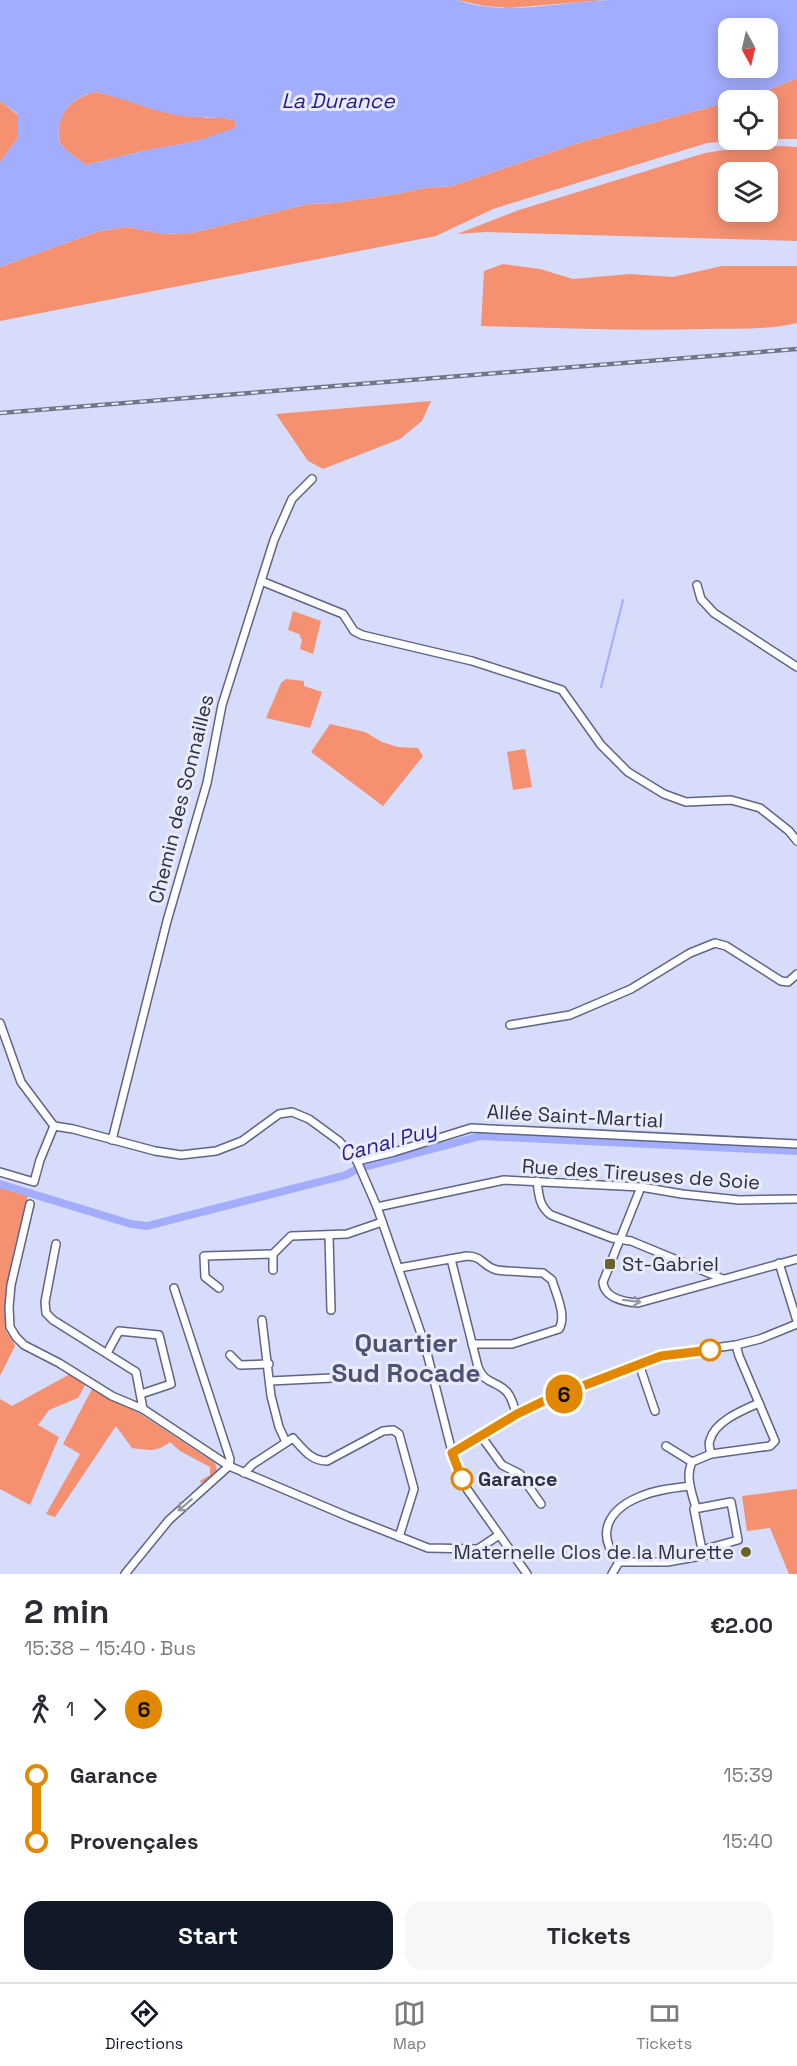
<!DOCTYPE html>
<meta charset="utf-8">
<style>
:root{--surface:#fff;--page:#f7f7f7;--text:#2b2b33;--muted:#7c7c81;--line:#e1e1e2;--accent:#111827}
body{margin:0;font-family:"Space Grotesk",sans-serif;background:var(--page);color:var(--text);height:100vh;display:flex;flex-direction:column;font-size:22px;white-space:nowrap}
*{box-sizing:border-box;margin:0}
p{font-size:20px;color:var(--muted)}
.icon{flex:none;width:33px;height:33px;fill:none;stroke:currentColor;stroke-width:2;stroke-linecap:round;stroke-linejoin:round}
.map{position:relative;height:1574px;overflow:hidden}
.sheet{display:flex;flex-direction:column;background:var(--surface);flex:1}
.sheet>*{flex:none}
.badge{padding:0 12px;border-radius:20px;font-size:21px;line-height:39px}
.needle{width:39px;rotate:172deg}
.controls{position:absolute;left:718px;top:18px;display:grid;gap:12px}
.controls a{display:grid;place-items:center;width:60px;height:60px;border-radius:12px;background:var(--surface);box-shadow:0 3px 15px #0003;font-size:30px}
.map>.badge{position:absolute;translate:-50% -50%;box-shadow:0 0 0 3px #fff}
.legs{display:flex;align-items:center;gap:9px;height:66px;padding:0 24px;font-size:20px}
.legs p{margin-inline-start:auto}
.overview{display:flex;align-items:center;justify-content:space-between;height:102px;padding:0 24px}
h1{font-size:33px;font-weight:700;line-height:45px}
.button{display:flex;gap:12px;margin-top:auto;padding:12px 24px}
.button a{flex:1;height:69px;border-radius:18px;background:var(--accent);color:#fff;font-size:24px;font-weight:700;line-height:69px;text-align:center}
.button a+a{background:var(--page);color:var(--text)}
ul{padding:0 24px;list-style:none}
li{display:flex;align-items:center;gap:21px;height:66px;font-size:22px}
li i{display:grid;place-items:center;width:9px;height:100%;margin:0 8px;background:currentColor}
li i::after{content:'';width:15px;height:15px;margin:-8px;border:4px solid;border-radius:50%;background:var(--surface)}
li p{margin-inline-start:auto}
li:first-child i{background:linear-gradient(#0000 50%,currentColor 0)}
li:last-child i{background:linear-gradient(currentColor 50%,#0000 0)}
.menu{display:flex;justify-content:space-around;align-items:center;height:84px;border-top:2px solid var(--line);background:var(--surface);font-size:16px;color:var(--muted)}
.menu a{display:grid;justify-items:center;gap:3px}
.menu .on{color:var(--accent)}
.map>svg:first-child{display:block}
.green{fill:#f59071;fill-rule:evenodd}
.water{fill:#a3adfe;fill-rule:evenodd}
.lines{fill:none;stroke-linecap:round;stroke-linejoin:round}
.stream{stroke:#a3adfe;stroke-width:2}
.canal{stroke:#a3adfe;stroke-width:8}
.street-casing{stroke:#606485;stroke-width:10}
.street{stroke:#fff;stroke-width:7}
.rail-casing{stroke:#73768b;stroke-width:4.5}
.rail{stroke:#e8ebfa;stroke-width:2;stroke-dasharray:7;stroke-linecap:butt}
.oneway{stroke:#96989f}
.line-1-casing{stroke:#fff;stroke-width:14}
.line-1{stroke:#e18800;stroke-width:9}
.poi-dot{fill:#6c622e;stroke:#e8ebfa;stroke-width:2}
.stop-1-dot{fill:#fff;stroke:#e18800;stroke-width:3}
.labels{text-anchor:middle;stroke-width:6;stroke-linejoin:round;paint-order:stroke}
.street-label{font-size:20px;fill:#2e303f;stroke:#e8ebfa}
.poi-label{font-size:20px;fill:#2e303f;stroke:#e8ebfa;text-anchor:start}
.stop-label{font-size:20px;font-weight:bold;fill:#2e303f;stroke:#e8ebfa;text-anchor:start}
.water-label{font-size:21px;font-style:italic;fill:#2b1a8e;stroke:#e8ebfa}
.district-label{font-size:26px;font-weight:bold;fill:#4f5373;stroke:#e8ebfa}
</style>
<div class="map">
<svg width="797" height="1574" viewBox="0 0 797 1574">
<rect width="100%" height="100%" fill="#d7dcfb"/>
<g class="green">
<path d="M457 0H605L509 8 485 6Z"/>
<path d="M797 78V139H768V100H736L754 96Z"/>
<path d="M96 92 133 101 150 108 207 118 222 117 236 121 235 129 197 141 143 151 86 165C79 159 65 151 60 143 59 140 58 133 59 129 60 109 76 96 96 92Z"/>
<path d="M0 101 18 115V138L0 162Z"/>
<path d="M729 102V140H741L707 143 493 209 436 236 0 321V267L99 231 128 227 163 234 192 233 308 204 335 203 397 194 424 188 452 186 578 143Z"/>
<path d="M783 146 797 147V241L486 232 457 234 519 210 705 153 731 149ZM729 172H768V212H729Z"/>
<path d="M503 264 540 269 573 279 630 274 673 277 722 266H797V323C768 330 736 328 706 329 631 331 556 328 481 326L484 271Z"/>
<path d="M431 401 422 421 400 439 323 469 308 461 276 414Z"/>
<path d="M293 611 321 621 313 654 300 649 302 640 299 634 288 630Z"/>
<path d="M286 679 304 681V686L322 692 310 728 266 718 281 683Z"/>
<path d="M330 724 365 732 382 742 398 747 418 748 423 756 383 806 311 752Z"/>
<path d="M525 749 532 787 513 790 507 752Z"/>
<path d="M0 1186 28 1196C19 1232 0 1293 6 1330 8 1336 13 1339 15 1346L0 1376Z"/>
<path d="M70 1374 85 1385 78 1398 49 1410 38 1425 59 1437 30 1505 0 1489V1399L12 1406Z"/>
<path d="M92 1389 139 1413 215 1463C220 1474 212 1480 201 1483L200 1481 210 1475V1467L180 1451 170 1442C156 1453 149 1450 132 1448L116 1426 55 1517 46 1514 80 1454 63 1444Z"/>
<path d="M797 1489V1574H789L770 1528 747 1531 742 1496Z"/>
</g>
<path class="water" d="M0 0H457C504 17 559 2 608 0 671 0 734 0 797 0V78L754 96 729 100V102L578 143 452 186 424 188 397 194 335 203 308 204 192 233 163 234 128 227 99 231 0 267V162L18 138V114L0 101ZM729 28H768V68H729ZM96 92C123 98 149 110 176 115 196 119 217 115 236 121L235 128 197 141 143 151 86 165C80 160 64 150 60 143 58 140 58 133 59 129 61 109 76 95 96 92Z"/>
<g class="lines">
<path class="stream" d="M601 687 623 600"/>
<path class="canal" d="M0 1184 131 1224 147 1226 346 1175 357 1169 481 1136 797 1151"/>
<defs>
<g id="street">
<path d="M261 581 343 614 354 631 362 635 472 661 562 690 601 745 628 772 664 794 686 802 731 800 760 808 789 831 797 841"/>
<path d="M697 585 701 599 714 613 797 667"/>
<path d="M0 1023 21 1082 54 1126 73 1129 155 1151 181 1155 216 1151 242 1141 279 1114 292 1112 309 1119 339 1141 357 1161 377 1207 425 1345 451 1448 460 1474 467 1489 527 1574"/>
<path d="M510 1025 570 1015 631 989 690 953 715 943 726 946 781 981 788 982 797 974"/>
<path d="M112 1140 167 921 207 783 222 705 274 540 292 499 312 479"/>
<path d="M357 1161 394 1152 471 1128 797 1144"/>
<path d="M0 1172 34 1182 40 1160 54 1126"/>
<path d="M537 1181C539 1196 539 1206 551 1215L612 1238 631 1241 723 1279"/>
<path d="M641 1187 603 1282C604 1298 625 1302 638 1303L797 1259"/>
<path d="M30 1204 11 1285 9 1307 10 1327 16 1337 24 1345 59 1363 112 1396 143 1409 229 1466 349 1517 428 1548 478 1549 499 1535"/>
<path d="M377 1207 504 1180 641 1187 682 1194 739 1200 797 1199"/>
<path d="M329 1236 331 1310"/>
<path d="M56 1244 45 1302 46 1313 53 1320 136 1372 143 1409"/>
<path d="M451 1259 478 1367C485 1385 496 1380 507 1392 512 1398 514 1407 517 1415"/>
<path d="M779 1263 797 1321"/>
<path d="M399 1268 467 1256C483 1256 483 1267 497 1270 512 1272 528 1272 543 1273L552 1280C556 1294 567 1316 559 1329L512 1344H472"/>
<path d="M273 1270V1254L291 1236 347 1234 382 1222"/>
<path d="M219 1288 205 1277 204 1256 273 1254"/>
<path d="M262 1320 271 1396 279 1427 286 1442"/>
<path d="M107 1353 119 1331 159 1335 171 1384 141 1394"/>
<path d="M230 1355 240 1365 269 1364"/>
<path d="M639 1364 655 1411"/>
<path d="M270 1381 332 1378"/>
<path d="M481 1436 502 1465 520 1474 541 1504"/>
<path d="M666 1446 692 1462"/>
<path d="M452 1453 533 1406 639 1364 676 1353 736 1345 760 1339 797 1324"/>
<path d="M711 1454C710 1450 708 1444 710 1440 715 1421 743 1410 759 1403L739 1356 736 1345"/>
<path d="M244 1473 253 1464 293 1438C303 1449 311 1461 327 1461L383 1431 393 1430 399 1434 414 1489 399 1537"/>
<path d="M731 1502 738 1540 702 1550 694 1509Z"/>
<path d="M696 1508C692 1493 685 1477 692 1462L711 1454 770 1446 775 1441 759 1403"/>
<path d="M619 1562H667L707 1555 709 1548"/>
<path d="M125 1574 169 1520 229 1466 230 1459 174 1288"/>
<path d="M612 1574 619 1562C595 1534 608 1510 639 1497 655 1490 673 1488 690 1486"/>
</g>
</defs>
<use href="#street" class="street-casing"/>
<use href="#street" class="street"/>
<defs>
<path id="rail" d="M0 413 797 349"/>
</defs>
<use href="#rail" class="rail-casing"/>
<use href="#rail" class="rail"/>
</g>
<defs><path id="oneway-shaft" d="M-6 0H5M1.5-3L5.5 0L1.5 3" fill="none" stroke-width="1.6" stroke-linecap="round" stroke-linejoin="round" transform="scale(1.5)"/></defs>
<g class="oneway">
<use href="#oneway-shaft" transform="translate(632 1301) rotate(7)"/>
<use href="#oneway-shaft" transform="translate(185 1505) rotate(139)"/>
</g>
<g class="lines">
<defs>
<path id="line-1" d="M462 1479 452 1453 517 1414 546 1400 661 1356 710 1350"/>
</defs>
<use href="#line-1" class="line-1-casing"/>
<use href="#line-1" class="line-1"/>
</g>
<g class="poi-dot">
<rect x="604" y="1258" width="12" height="12" rx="3"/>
<circle cx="746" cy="1552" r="6"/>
</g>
<g class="stop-1-dot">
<circle cx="710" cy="1350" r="10"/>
<circle cx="462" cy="1479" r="10"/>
</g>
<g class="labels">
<g class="street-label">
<text transform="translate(181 799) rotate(-76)" y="7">Chemin des Sonnailles</text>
<text transform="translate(575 1116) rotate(3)" y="7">Allée Saint-Martial</text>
<text transform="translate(641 1174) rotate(4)" y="7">Rue des Tireuses de Soie</text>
</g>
<g class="poi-label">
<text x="622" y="1271">St-Gabriel</text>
<text x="734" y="1559" text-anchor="end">Maternelle Clos de la Murette</text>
</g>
<g class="stop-label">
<text x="478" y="1486">Garance</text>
</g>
<g class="water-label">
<text x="338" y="108">La Durance</text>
<text transform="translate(388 1142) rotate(-15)" y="7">Canal Puy</text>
</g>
<g class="district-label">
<text x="406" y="1352">Quartier<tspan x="406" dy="30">Sud Rocade</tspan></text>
</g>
</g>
</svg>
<div class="controls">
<a><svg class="needle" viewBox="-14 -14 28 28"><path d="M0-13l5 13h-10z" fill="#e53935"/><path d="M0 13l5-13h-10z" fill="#7c7c81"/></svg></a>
<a><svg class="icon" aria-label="locate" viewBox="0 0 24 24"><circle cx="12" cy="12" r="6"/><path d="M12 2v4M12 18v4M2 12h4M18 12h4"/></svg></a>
<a><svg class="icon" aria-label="layers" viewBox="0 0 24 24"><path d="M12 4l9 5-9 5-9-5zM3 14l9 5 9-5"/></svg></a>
</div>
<b class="badge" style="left:564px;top:1394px;background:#e18800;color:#111">6</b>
</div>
<section class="sheet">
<div class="overview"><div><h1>2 min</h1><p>15:38 – 15:40 · Bus</p></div><b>€2.00</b></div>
<div class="legs"><svg class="icon" aria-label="walk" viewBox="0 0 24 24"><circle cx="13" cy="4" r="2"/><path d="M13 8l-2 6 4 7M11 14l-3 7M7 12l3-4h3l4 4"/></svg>1<svg class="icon" aria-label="forward" viewBox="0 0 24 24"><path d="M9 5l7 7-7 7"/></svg><b class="badge" style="background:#e18800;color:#111">6</b></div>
<ul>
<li><i style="color:#e18800"></i><b>Garance</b><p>15:39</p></li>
<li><i style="color:#e18800"></i><b>Provençales</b><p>15:40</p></li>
</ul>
<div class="button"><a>Start</a><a>Tickets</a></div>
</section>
<nav class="menu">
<a class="on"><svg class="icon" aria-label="directions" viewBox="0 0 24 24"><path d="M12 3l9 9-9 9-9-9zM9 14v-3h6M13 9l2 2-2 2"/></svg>Directions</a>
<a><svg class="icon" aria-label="map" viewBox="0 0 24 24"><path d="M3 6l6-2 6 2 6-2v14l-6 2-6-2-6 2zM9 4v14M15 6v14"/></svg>Map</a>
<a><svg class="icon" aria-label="tickets" viewBox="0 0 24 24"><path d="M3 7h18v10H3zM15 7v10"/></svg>Tickets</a>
</nav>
